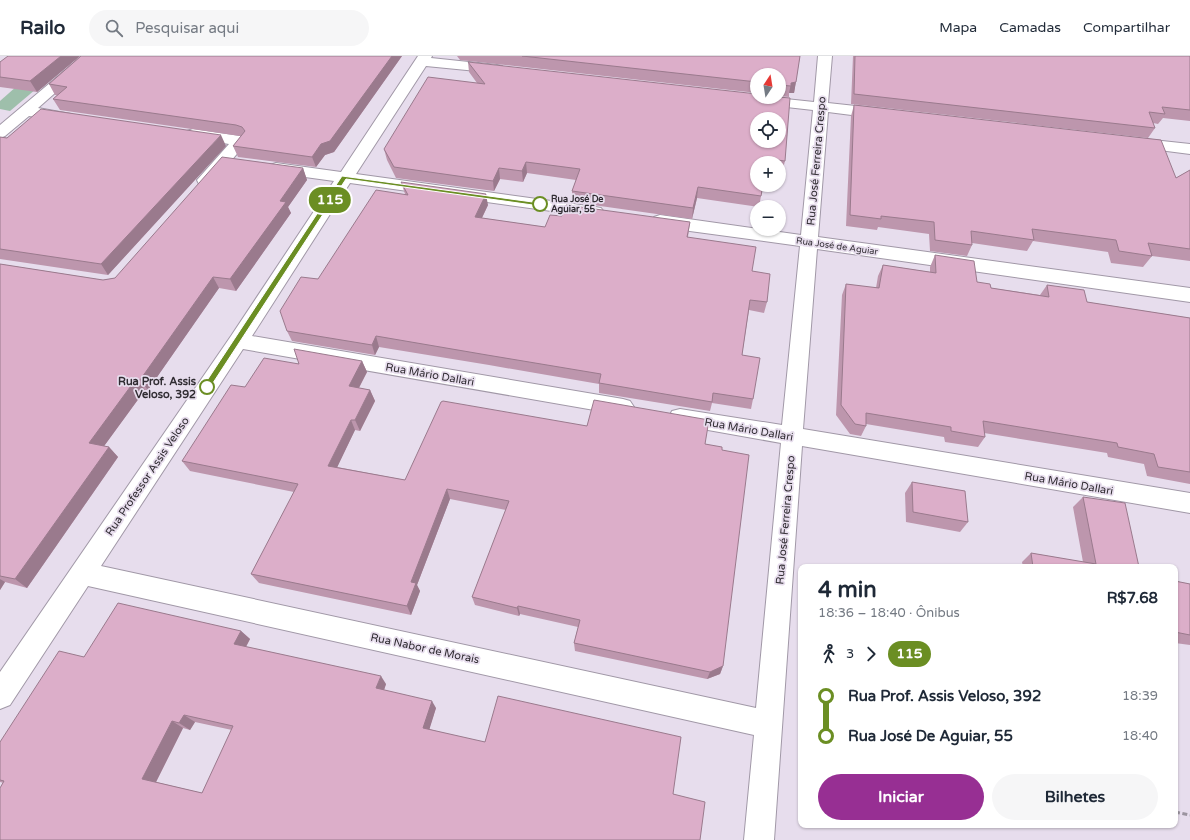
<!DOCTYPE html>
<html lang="pt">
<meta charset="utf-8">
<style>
:root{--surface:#fff;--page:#f6f6f7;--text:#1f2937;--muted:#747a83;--line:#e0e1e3;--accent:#972f93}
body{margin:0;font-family:"Varela Round",sans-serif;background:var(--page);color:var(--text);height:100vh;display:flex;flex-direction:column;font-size:15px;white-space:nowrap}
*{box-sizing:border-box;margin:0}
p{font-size:13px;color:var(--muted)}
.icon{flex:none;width:22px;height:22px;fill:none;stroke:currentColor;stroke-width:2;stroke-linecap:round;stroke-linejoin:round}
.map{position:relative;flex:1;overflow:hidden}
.drawer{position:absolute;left:798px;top:508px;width:380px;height:264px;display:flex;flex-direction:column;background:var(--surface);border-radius:8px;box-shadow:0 1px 3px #0004}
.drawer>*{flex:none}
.badge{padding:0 8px;border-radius:13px;font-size:14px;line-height:26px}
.needle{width:26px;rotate:12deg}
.controls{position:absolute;left:750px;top:12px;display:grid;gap:8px}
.controls a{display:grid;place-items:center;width:36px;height:36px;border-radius:50%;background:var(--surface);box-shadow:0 1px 3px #0004;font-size:20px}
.map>.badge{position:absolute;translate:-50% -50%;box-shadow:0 0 0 2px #fff}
.legs{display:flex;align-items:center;gap:6px;height:44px;padding:0 20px;font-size:13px}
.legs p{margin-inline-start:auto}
.overview{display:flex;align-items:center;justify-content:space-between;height:68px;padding:0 20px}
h1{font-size:22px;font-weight:800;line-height:30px}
.button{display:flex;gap:8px;margin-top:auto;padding:8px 20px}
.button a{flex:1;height:46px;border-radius:24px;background:var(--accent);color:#fff;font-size:16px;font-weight:800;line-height:46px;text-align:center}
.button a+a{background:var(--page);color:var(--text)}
ul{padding:0 20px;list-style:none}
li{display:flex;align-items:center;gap:14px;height:40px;font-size:15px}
li i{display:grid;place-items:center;width:6px;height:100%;margin:0 5px;background:currentColor}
li i::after{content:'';width:10px;height:10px;margin:-5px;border:3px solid;border-radius:50%;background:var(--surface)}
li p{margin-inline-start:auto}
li:first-child i{background:linear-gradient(#0000 50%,currentColor 0)}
li:last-child i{background:linear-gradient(currentColor 50%,#0000 0)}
header{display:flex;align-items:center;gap:24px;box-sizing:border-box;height:56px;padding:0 20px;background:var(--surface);border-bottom:1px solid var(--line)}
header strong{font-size:19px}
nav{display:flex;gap:22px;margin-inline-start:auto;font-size:14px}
.search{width:280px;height:36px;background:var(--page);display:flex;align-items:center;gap:10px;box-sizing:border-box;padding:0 14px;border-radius:22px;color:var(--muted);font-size:15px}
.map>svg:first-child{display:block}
.green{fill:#9ebfab}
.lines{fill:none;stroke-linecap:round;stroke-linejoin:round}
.minor-casing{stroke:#a198a7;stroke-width:2}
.path{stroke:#9b949f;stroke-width:3;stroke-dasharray:5 2.5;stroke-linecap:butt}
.minor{fill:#fff;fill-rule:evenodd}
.wall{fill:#bd96ad;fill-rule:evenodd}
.shaded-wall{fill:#9a7a8d}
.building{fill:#dcaec9;stroke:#9a7a8d;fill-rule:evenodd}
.line-1{fill:#6b8e23;stroke:#fff}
.stop-1-dot{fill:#fff;stroke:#6b8e23;stroke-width:2}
.labels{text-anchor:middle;stroke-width:3.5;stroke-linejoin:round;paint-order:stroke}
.far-stop-label{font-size:9px;font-weight:bold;fill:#302c32;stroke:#e7dded;text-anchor:start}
.far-street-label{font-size:9px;fill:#302c32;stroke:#e7dded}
.street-label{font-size:11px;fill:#302c32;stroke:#e7dded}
.stop-label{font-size:11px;font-weight:bold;fill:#302c32;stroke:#e7dded;text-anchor:end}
</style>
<header>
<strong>Railo</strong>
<div class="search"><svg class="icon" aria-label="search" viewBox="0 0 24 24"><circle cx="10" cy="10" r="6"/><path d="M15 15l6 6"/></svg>Pesquisar aqui</div>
<nav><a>Mapa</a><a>Camadas</a><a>Compartilhar</a></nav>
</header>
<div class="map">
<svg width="1190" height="784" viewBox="0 0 1190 784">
<rect width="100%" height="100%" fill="#e7dded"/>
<path class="green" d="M17 30 36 33 10 55 0 53V45Z"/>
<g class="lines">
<defs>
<g id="minor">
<path d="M82 0H97L38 52 71 58 74 61 71 64 66 66 29 60 5 80 0 82V69Z"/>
<path d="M418 0H432L431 2 497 9 502 10 504 13 502 16 497 17 426 10 356 118 595 151 601 152 604 156 601 160 595 161 350 127 252 280 623 343 630 345 634 351 630 357 623 359 243 293 101 510 756 652 781 387 680 369 672 367 669 361 672 355 680 353 782 369 800 190 660 171 654 169 651 165 654 161 660 159 801 179 813 54 760 48 755 47 753 44 757 40 814 46 818 0H832L828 47 883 53 888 55 891 58 888 61 883 63 828 56 818 181 1190 232V246L817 193 803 373 1190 437V457L802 390 774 784H744L754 679 88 530 10 649 0 653V616L231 280 334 125 276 117 270 115 268 112 270 109 276 107 341 116Z"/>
<path d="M193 73 240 80 246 82 248 85 211 128 205 129 199 128 197 124 229 88 187 81 185 78 187 75Z"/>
<path d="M1134 82 1190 88V98L1128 90 1126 87 1128 84Z"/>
</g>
</defs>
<use href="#minor" class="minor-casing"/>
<path class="path" d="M1175 756 1190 759"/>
<use href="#minor" class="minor"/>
</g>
<g class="wall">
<path d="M80 0 37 36 0 31V6Z"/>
<path d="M81 0H402L334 96 325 99 316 111 238 101 233 90 241 80H240L60 54 53 43 57 39H55L49 28Z"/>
<path d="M457 0H800L794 37H789V41L779 40V19H757V37L460 4Z"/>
<path d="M853 0H1190V65L1163 62 1158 68 1153 67 1155 72 1148 82 851 48Z"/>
<path d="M468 6 785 105 782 116H779V107H757L763 129 759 151 697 142 692 163 572 146V135L576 124 527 117 523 126 500 123 494 135 396 122 387 104 384 93 477 27 469 16Z"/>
<path d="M854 49 1176 122 1190 114V205L1152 200 1143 211 1111 207 1108 196 1033 185 1027 195 972 187V189L967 200 930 195 929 178 878 171 877 174 846 170 851 60Z"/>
<path d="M0 81 7 82 226 90 108 219 0 203Z"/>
<path d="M303 112 307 124 288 151 291 157 236 235 219 232 148 334H145L104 390 109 391 118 401 27 532 5 526 0 534V208L103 224 115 222Z"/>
<path d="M401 126 488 149 482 162 545 171 562 160 690 166 688 181 752 215 767 246 764 257 749 254 742 299 753 343 751 353 712 347 710 355 599 337V328L489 309 379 291 375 299 292 285 287 275 318 223 405 138Z"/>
<path d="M935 199 977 226 991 232 1040 239 1047 229 1087 246 1190 262V428L1147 420 1144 408 1108 401 1107 397 984 377 985 381 978 391 945 386 944 381 866 368V370L861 380 850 378 836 359 842 239 846 228 876 232 878 220 883 209 930 216V211Z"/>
<path d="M362 305 367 316 359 332 370 334 375 345 360 375 355 374 337 411 405 424 587 370 705 388 722 394 723 610 720 618 707 623 575 595 574 587 578 571 520 558 519 560 475 549 472 541 506 454 450 443 417 529 420 535 411 559 259 527 251 518 294 436 190 415 182 405 245 331 299 308Z"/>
<path d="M912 426 968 466 960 476 906 466 905 437Z"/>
<path d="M1083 441 1139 511H1023L1022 506 1031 497 1083 506 1073 451Z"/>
<path d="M1175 525 1190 528V589L1175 587Z"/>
<path d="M241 575 250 583 246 591 386 628 384 634 436 652 429 673 673 738 700 784 4 727 0 726V686L84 601ZM195 666 232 674 202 737 156 726 183 672 190 674Z"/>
</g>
<g class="shaded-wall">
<path d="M61 0H80L37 36 30 25Z"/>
<path d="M392 0H402L334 96 325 99 316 111 312 101 321 88Z"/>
<path d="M796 26 794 37H789L791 27Z"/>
<path d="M221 79 226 90 108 219 101 208Z"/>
<path d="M526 106 527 117 523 126 522 115Z"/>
<path d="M303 112 307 124 288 151 291 157 236 235 230 223 280 145Z"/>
<path d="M499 112 500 123 494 135 493 125Z"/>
<path d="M698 131 697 142 692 163 693 152Z"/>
<path d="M486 138 488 149 477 172 475 161Z"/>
<path d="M213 221 219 232 148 334 140 324Z"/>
<path d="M376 280 379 291 375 299 372 289Z"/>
<path d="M362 305 367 316 354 341 349 330Z"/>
<path d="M136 323 145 334 99 397 89 387Z"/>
<path d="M370 334 375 345 360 375 355 364Z"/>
<path d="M351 364 355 374 333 420 328 410Z"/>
<path d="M109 391 118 401 27 532 15 523Z"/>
<path d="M447 433 450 443 417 529 420 535 411 559 407 550 411 526Z"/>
<path d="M0 523 5 526 0 534Z"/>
<path d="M518 550 520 558 519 560 517 552Z"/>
<path d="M241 575 250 583 243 596 234 588Z"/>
<path d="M723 610 720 618 707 623 710 616Z"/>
<path d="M381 620 386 628 382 640 376 632Z"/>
<path d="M432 645 436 652 428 678 423 672Z"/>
<path d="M184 659 195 666 190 674 179 667Z"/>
<path d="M172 665 183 672 155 728 142 723Z"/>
</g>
<g class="building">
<path d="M8 0H61L30 25 0 21V6Z"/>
<path d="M81 0H392L330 85 321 88 312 101 233 90 245 75 242 71 236 69 53 43 67 31 49 28Z"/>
<path d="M522 0H800L796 26 791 27V30L779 29V19H757V26Z"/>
<path d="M855 0H1190V54L1162 51 1165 58 1149 56 1155 72 854 38Z"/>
<path d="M468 6 757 38V41H779L790 42 785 105 768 103V107H757V129H763L761 140 698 131 693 152 572 135 580 113 526 106 522 115 499 112 493 125 394 111 384 93 428 21 485 28ZM757 63H779V85H757Z"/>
<path d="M854 49 1161 84 1176 122 1190 114V193L1148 187 1152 200 1119 195 1116 184 1032 173 1034 184 971 175 972 189 935 184 934 166 881 160V163L850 159Z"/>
<path d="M41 53 221 79 101 208 0 193V81L7 82Z"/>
<path d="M222 101 303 112 280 145 286 146 230 223 213 221 140 324 136 323 89 387 109 391 15 523 0 520V208L103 224 115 222Z"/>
<path d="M401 126 486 138 475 161 545 171 550 159 562 160 566 149 690 166 687 181 756 191 752 215 770 218 767 246 750 244 742 299 760 302 753 343 713 337 712 346 599 327 601 318 487 299 376 280 372 289 287 275 280 255 301 221 318 223 376 134 408 139Z"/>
<path d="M935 199 974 205 977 226 990 228 991 232 1049 241 1047 229 1084 234 1087 246 1190 262V416L1158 411 1154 398 1118 391 1117 387 983 365 985 381 951 375V371L866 357V370L855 368 841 349 846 228 879 232 883 209 936 217Z"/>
<path d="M294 293 362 305 349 330 370 334 355 364H351L328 410 405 424 441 346 443 345 587 370 594 344 709 364 705 388 722 391V394L749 399 723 610 710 616 574 587 580 564 518 550 517 552 472 541 509 445 447 433 411 526 416 527 407 550 251 518 298 428 182 405 231 329 245 331 264 302 299 308Z"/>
<path d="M912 426 965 435 968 466 913 456Z"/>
<path d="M1083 441 1125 447 1139 511H1033L1031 497 1096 508Z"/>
<path d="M1175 525 1190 528V579L1175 576Z"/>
<path d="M118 547 241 575 234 588 381 620 376 632 432 645 423 672 485 686 498 640 681 681 673 738 705 746 700 784H0V732L4 725 0 724V686L59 595 84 601ZM184 659 233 670 202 737 142 723 172 665 179 667Z"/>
</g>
<path class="line-1" d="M342 120 540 147 543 148 540 150 346 123 209 333H204V329Z"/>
<g class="stop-1-dot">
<circle cx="540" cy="148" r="7"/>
<circle cx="207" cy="331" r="7"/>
</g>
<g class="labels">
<g class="far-stop-label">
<text x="551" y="146">Rua José De<tspan x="551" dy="10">Aguiar, 55</tspan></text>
</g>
<g class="far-street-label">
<text transform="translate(837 190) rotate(8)" y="3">Rua José de Aguiar</text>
</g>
<g class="street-label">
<text transform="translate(816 105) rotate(-85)" y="4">Rua José Ferreira Crespo</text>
<text transform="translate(430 318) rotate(10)" y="4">Rua Mário Dallari</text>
<text transform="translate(749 373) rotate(10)" y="4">Rua Mário Dallari</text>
<text transform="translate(147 420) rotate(-56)" y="4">Rua Professor Assis Veloso</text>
<text transform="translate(1069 427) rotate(10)" y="4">Rua Mário Dallari</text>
<text transform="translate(785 464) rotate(-85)" y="4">Rua José Ferreira Crespo</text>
<text transform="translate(425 592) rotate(12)" y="4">Rua Nabor de Morais</text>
</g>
<g class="stop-label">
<text x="196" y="329">Rua Prof. Assis<tspan x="196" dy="13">Veloso, 392</tspan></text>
</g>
</g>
</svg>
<div class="controls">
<a><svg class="needle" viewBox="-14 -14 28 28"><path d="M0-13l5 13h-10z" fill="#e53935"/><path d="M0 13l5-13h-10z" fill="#747a83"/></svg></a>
<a><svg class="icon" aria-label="locate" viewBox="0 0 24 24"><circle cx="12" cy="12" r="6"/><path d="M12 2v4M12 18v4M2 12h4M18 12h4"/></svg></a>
<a>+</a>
<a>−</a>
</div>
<b class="badge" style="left:330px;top:144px;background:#6b8e23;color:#fff">115</b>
<section class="drawer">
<div class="overview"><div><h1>4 min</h1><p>18:36 – 18:40 · Ônibus</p></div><b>R$7.68</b></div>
<div class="legs"><svg class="icon" aria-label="walk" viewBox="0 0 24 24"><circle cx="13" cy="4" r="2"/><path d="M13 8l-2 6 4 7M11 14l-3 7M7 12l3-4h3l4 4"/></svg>3<svg class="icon" aria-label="forward" viewBox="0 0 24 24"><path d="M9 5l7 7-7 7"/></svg><b class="badge" style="background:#6b8e23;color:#fff">115</b></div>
<ul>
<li><i style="color:#6b8e23"></i><b>Rua Prof. Assis Veloso, 392</b><p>18:39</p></li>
<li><i style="color:#6b8e23"></i><b>Rua José De Aguiar, 55</b><p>18:40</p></li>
</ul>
<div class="button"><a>Iniciar</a><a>Bilhetes</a></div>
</section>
</div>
